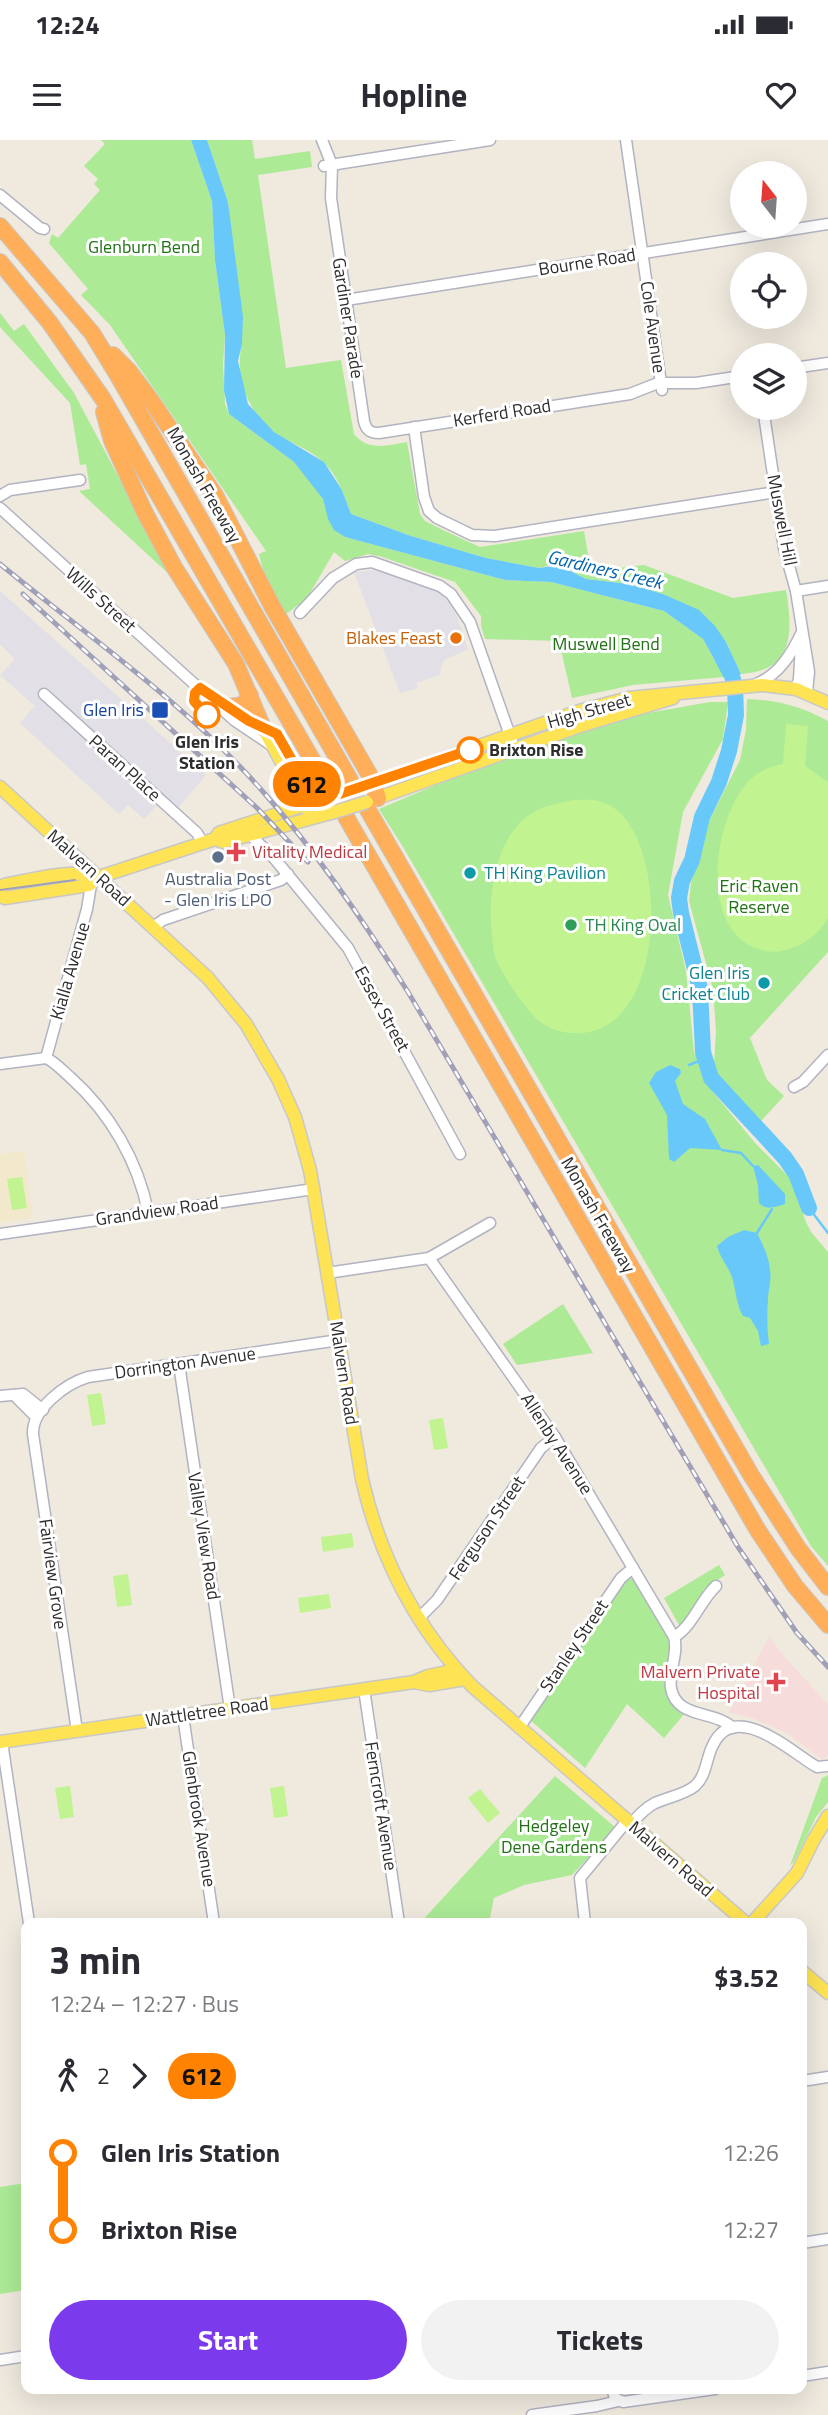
<!DOCTYPE html>
<meta charset="utf-8">
<style>
:root{--surface:#fff;--page:#f2f2f3;--text:#2b2b33;--muted:#7c7c81;--accent:#7c3aed}
body{margin:0;font-family:"Titillium Web",sans-serif;background:var(--page);color:var(--text);height:100vh;display:flex;flex-direction:column;font-size:26px;white-space:nowrap}
*{box-sizing:border-box;margin:0}
p{font-size:23px;color:var(--muted)}
.icon{flex:none;width:38px;height:38px;fill:none;stroke:currentColor;stroke-width:2;stroke-linecap:round;stroke-linejoin:round}
.map{position:relative;flex:1;overflow:hidden}
.side{position:absolute;left:21px;top:1778px;width:786px;height:476px;display:flex;flex-direction:column;background:var(--surface);border-radius:14px;box-shadow:0 7px 28px #0002}
.side>*{flex:none}
.badge{padding:0 14px;border-radius:23px;font-size:24px;line-height:46px}
.needle{width:46px;rotate:343deg}
.tools{position:absolute;left:730px;top:21px;display:grid;gap:14px}
.tools a{display:grid;place-items:center;width:77px;height:77px;border-radius:50%;background:var(--surface);box-shadow:0 7px 28px #0002;font-size:35px}
.map>.badge{position:absolute;translate:-50% -50%;box-shadow:0 0 0 4px #fff}
.legs{display:flex;align-items:center;gap:10px;height:77px;padding:0 28px;font-size:23px}
.legs p{margin-inline-start:auto}
.head{display:flex;align-items:center;justify-content:space-between;height:119px;padding:0 28px}
h1{font-size:38px;font-weight:700;line-height:52px}
.button{display:flex;gap:14px;margin-top:auto;padding:14px 28px}
.button a{flex:1;height:80px;border-radius:42px;background:var(--accent);color:#fff;font-size:28px;font-weight:700;line-height:80px;text-align:center}
.button a+a{background:var(--page);color:var(--text)}
ul{padding:0 28px;list-style:none}
li{display:flex;align-items:center;gap:24px;height:77px;font-size:26px}
li i{display:grid;place-items:center;width:10px;height:100%;margin:0 9px;background:currentColor}
li i::after{content:'';width:18px;height:18px;margin:-9px;border:5px solid;border-radius:50%;background:var(--surface)}
li p{margin-inline-start:auto}
li:first-child i{background:linear-gradient(#0000 50%,currentColor 0)}
li:last-child i{background:linear-gradient(currentColor 50%,#0000 0)}
.status{display:flex;justify-content:space-between;align-items:center;height:49px;padding:0 35px;background:var(--surface);direction:ltr}
.status svg{height:19px;fill:currentColor}
header{display:flex;justify-content:space-between;align-items:center;height:91px;padding:0 28px;background:var(--surface);font-size:32px;font-weight:700}
.map>svg:first-child{display:block}
.industrial{fill:#e2dfe7}
.education{fill:#f2e9cc}
.medical{fill:#f6dcdb}
.green{fill:#acea96}
.pitch{fill:#c1f390}
.water{fill:#68c8fa}
.lines{fill:none;stroke-linecap:round;stroke-linejoin:round}
.stream{stroke:#68c8fa;stroke-width:2.5}
.river{stroke:#68c8fa;stroke-width:16}
.minor-casing{stroke:#b2b3c1;stroke-width:13}
.major-casing{stroke:#c8c8c8;stroke-width:15}
.highway-casing{stroke:#c8c8c8;stroke-width:18}
.minor{stroke:#fff;stroke-width:10}
.major{stroke:#fee354;stroke-width:12}
.highway{stroke:#ffae59;stroke-width:16}
.tram{stroke:#a0a1b8;stroke-width:2}
.rail-casing{stroke:#a0a1b8;stroke-width:5}
.rail{stroke:#fff;stroke-width:2.5;stroke-dasharray:8;stroke-linecap:butt}
.major-bridge-casing{stroke:#c8c8c8;stroke-width:15;stroke-linecap:butt}
.major-bridge{stroke:#fee354;stroke-width:12}
.line-1-casing{stroke:#fff;stroke-width:16}
.line-1{stroke:#ff8200;stroke-width:10}
.food-dot{fill:#e8710a;stroke:#fff;stroke-width:2.5}
.transit-dot{fill:#1a4fb4;stroke:#fff;stroke-width:2.5}
.stop-1-dot{fill:#fff;stroke:#ff8200;stroke-width:3.5}
.health-dot{fill:#e0444e;stroke:#fff;stroke-width:2.5}
.service-dot{fill:#5c6f8a;stroke:#fff;stroke-width:2.5}
.culture-dot{fill:#0f9aa8;stroke:#fff;stroke-width:2.5}
.leisure-dot{fill:#2e9e5b;stroke:#fff;stroke-width:2.5}
.labels{text-anchor:middle;stroke-width:6;stroke-linejoin:round;paint-order:stroke}
.park-label{font-size:18px;fill:#207214;stroke:#fff}
.street-label{font-size:18px;fill:#2d2d2d;stroke:#fff}
.food-label{font-size:18px;fill:#c56008;stroke:#fff;text-anchor:end}
.transit-label{font-size:18px;fill:#164399;stroke:#fff;text-anchor:end}
.stop-label{font-size:18px;font-weight:bold;fill:#2d2d2d;stroke:#fff}
.health-label{font-size:18px;fill:#be3a42;stroke:#fff;text-anchor:start}
.culture-label{font-size:18px;fill:#0d838f;stroke:#fff;text-anchor:start}
.service-label{font-size:18px;fill:#4e5e75;stroke:#fff}
.leisure-label{font-size:18px;fill:#27864d;stroke:#fff;text-anchor:start}
.water-label{font-size:19px;font-style:italic;fill:#0064ad;stroke:#fff}
</style>
<div class="status"><b>12:24</b><svg viewBox="0 0 49 12"><path d="M0 12V9h3v3zM5 12V6h3v6zM10 12V3h3v9zM15 12V0h3v12zM26 1h20v11H26zM47 4h2v5h-2z"/></svg></div>
<header><svg class="icon" aria-label="menu" viewBox="0 0 24 24"><path d="M4 6h16M4 12h16M4 18h16"/></svg>Hopline<svg class="icon" aria-label="heart" viewBox="0 0 24 24"><path d="M12 20l-8-8c-3-5 5-10 8-4 3-6 11-1 8 4z"/></svg></header>
<div class="map">
<svg width="828" height="2275" viewBox="0 0 828 2275">
<rect width="100%" height="100%" fill="#efe9de"/>
<g class="industrial">
<path d="M377 430 410 440 443 455 456 474 468 509 444 520 441 526 440 535 416 543 418 548 400 553 354 432Z"/>
<path d="M0 451 206 635 178 668 165 656 144 679 128 665 119 674 20 583 35 566 0 535 15 519 0 504Z"/>
</g>
<path class="education" d="M24 1011 33 1078 0 1083V1014Z"/>
<path class="medical" d="M769 1497 789 1522 828 1564V1614L823 1620 787 1593 755 1579 729 1572Z"/>
<g class="green">
<path d="M101 0H191L212 61 215 120 225 195 223 224 225 264 229 274 294 322 318 351 323 359 327 373 345 397 505 440 551 442 664 471 703 499 724 537 633 545 572 558 559 501 485 499 481 486V476L455 442 379 416 368 414 345 421 334 412 303 465H298L285 475 265 438 259 414 266 411 110 185 81 155 88 149 49 103 52 94 58 98 100 50 94 44 98 39 84 26 105 4Z"/>
<path d="M207 0H252L255 19 310 11 312 27 258 35 286 228 341 220 354 294C368 312 389 305 407 302L420 374 425 381 445 391 480 407 584 391 591 431 644 425 733 458 786 450C793 492 794 531 741 534L726 502 680 463 663 454 629 444 586 439 564 427 551 425 539 428 486 418 411 396 351 374C345 357 338 335 323 322 311 310 291 303 277 294 248 274 234 237 242 204L228 62Z"/>
<path d="M0 173 14 191 24 184 74 253 171 436 79 351 90 349 86 324 80 325 70 263 0 187Z"/>
<path d="M747 559C777 560 801 566 828 581V812L750 898 767 940 784 956 761 981 718 938 714 923 716 892 713 849 689 761 691 742 709 681 740 620 746 590Z"/>
<path d="M710 562H728L723 599 683 672 668 755 686 831 694 912 712 951 756 1004 791 1039 797 1049 805 1080 811 1092 828 1112V1426L811 1406 403 707 379 669 450 639 620 578Z"/>
<path d="M563 1164 593 1213 517 1225 503 1204Z"/>
<path d="M719 1425 725 1435 703 1450V1455L682 1484 679 1485 664 1458Z"/>
<path d="M628 1438 635 1439 671 1501 668 1527 685 1573 664 1598 627 1564 585 1628 529 1579Z"/>
<path d="M828 1635V1662L816 1677 795 1720 790 1726 822 1638Z"/>
<path d="M555 1636 616 1688 572 1735 524 1745 494 1758 489 1782 486 1783H420Z"/>
<path d="M26 2043V2150L0 2154V2047Z"/>
</g>
<g class="pitch">
<path d="M786 584 808 586 805 626 828 642V778C819 794 804 805 786 810 775 813 765 812 755 808 699 785 714 682 746 644 756 632 768 627 783 624Z"/>
<path d="M575 660C583 660 594 659 602 662 669 681 673 888 581 893 569 894 554 891 545 885 529 877 502 834 495 817 493 811 493 802 492 796 487 756 495 694 534 672 547 665 561 662 575 660Z"/>
<path d="M22 1037 27 1068 12 1070 7 1039Z"/>
<path d="M101 1253 106 1284 92 1286 87 1255Z"/>
<path d="M443 1278 448 1308 434 1310 429 1280Z"/>
<path d="M352 1393 354 1407 323 1412 321 1397Z"/>
<path d="M128 1434 132 1465 117 1467 113 1436Z"/>
<path d="M329 1454 331 1468 300 1473 298 1458Z"/>
<path d="M70 1646 74 1677 60 1679 55 1648Z"/>
<path d="M284 1646 288 1676 274 1678 270 1648Z"/>
<path d="M480 1649 500 1673 488 1683 468 1658Z"/>
</g>
<g class="water">
<path d="M191 0H207L228 62 243 177 242 204 238 221 248 264 274 292 324 322 342 350 351 374 411 396 486 418 539 428 559 425 586 439 629 444 663 454 699 470 715 486 726 502 741 534 724 537 703 499 664 471 551 442 505 440 345 397 334 390 328 379 323 359 294 322 229 274 224 251 225 195 215 120 212 61Z"/>
<path d="M670 925 680 929 681 933 675 941 683 964 705 979 722 1010 690 1008 674 1022 669 1019 667 975 649 943 656 932Z"/>
<path d="M758 1025 785 1054V1064C775 1067 767 1071 759 1063L758 1045 753 1026Z"/>
<path d="M744 1090 757 1093C763 1105 769 1117 770 1130 772 1140 768 1149 768 1159 767 1174 767 1188 769 1204L761 1206 758 1191 750 1178 743 1176C736 1164 736 1150 732 1137 728 1126 720 1118 717 1106L728 1097Z"/>
</g>
<g class="lines">
<g class="stream">
<path d="M689 925 704 919"/>
<path d="M722 1010 741 1013 753 1026"/>
<path d="M809 1068 828 1093"/>
<path d="M757 1093 772 1069"/>
</g>
<path class="river" d="M722 517 732 536 735 546 736 575 729 611 719 642 702 677 692 720 682 741 679 758 681 773 700 849 703 912 711 938 785 1018 796 1034 809 1068"/>
<defs>
<g id="minor">
<path d="M322 0 332 25 331 58 364 281C366 290 370 293 379 293L630 254 658 243H696L742 236"/>
<path d="M626 0 662 250"/>
<path d="M324 26 490 0"/>
<path d="M0 55 40 88 44 89"/>
<path d="M346 160 828 84"/>
<path d="M794 228 828 223"/>
<path d="M763 268 784 408 796 451 807 519 809 532 807 552"/>
<path d="M414 287 424 357 429 371 437 378 472 395 495 396 776 352"/>
<path d="M0 356 10 350 80 340"/>
<path d="M0 368 234 580 271 605"/>
<path d="M796 451 828 446"/>
<path d="M300 473 333 438 356 424 372 422 440 446 451 454 470 482 512 601"/>
<path d="M754 545C779 535 791 515 802 492"/>
<path d="M796 549 799 539 801 505"/>
<path d="M44 554 197 693 203 703"/>
<path d="M229 567 263 588"/>
<path d="M249 694 274 718 348 808 460 1014"/>
<path d="M153 787 163 780 281 740 288 734"/>
<path d="M46 918 87 769 91 745"/>
<path d="M0 924 46 918C55 922 63 931 71 938 110 973 138 1021 148 1072"/>
<path d="M794 947 803 942 828 915"/>
<path d="M0 1094 314 1049"/>
<path d="M429 1118 555 1297 674 1497C679 1514 668 1531 671 1548 676 1579 715 1570 733 1588"/>
<path d="M327 1133 429 1118 490 1083"/>
<path d="M179 1224 230 1569"/>
<path d="M14 1255 36 1277"/>
<path d="M0 1256 23 1254 43 1270"/>
<path d="M418 1479 437 1460 541 1308 555 1297"/>
<path d="M674 1497C693 1486 700 1461 716 1446"/>
<path d="M364 1549 399 1783"/>
<path d="M183 1576 214 1783"/>
<path d="M519 1588 621 1438 633 1428"/>
<path d="M77 1591 33 1294C32 1269 65 1244 88 1237L339 1200"/>
<path d="M2 1602 29 1783"/>
<path d="M631 1684C638 1676 645 1668 655 1663 668 1657 684 1655 695 1646 706 1636 706 1620 712 1607 734 1557 792 1613 817 1627L828 1626"/>
<path d="M585 1783 580 1738 627 1681"/>
<path d="M802 1941 828 1937"/>
<path d="M802 2103 828 2099"/>
<path d="M0 2220 26 2216"/>
<path d="M802 2236 828 2232"/>
<path d="M612 2249 615 2258 623 2262 715 2249"/>
<path d="M532 2275 597 2266 618 2261"/>
</g>
<g id="major">
<path d="M263 588 280 598 319 669"/>
<path d="M263 588 307 669"/>
<path d="M364 646 579 571 629 558 762 545 796 549 828 563"/>
<path d="M0 647 208 838 246 884 278 939 295 977 310 1030 362 1339C380 1418 416 1488 472 1546L746 1783"/>
<path d="M372 660 580 586 673 558"/>
<path d="M215 699 223 702 331 673"/>
<path d="M0 749 4 745C30 740 74 728 98 737"/>
<path d="M0 756 5 758 89 745 99 737 215 699 219 693 323 659"/>
<path d="M414 1542 429 1545 465 1539"/>
<path d="M0 1602 414 1542 428 1536 457 1530"/>
<path d="M752 1783 797 1733 814 1699 828 1676"/>
<path d="M802 1831 828 1853"/>
</g>
<g id="highway">
<path d="M0 86 92 193 117 234 350 640"/>
<path d="M0 122 50 183 103 259 328 647"/>
<path d="M113 215 129 231 150 259 215 355 272 466 369 634 378 658"/>
<path d="M104 272 112 301 144 371 174 427 236 524 263 588"/>
<path d="M229 567 243 565 250 555"/>
<path d="M368 670 751 1335 798 1408 828 1447"/>
<path d="M346 677 757 1389 795 1446 828 1485"/>
</g>
</defs>
<use href="#minor" class="minor-casing"/>
<use href="#major" class="major-casing"/>
<use href="#highway" class="highway-casing"/>
<use href="#minor" class="minor"/>
<use href="#major" class="major"/>
<use href="#highway" class="highway"/>
<path class="tram" d="M0 750 75 740"/>
<defs>
<g id="rail">
<path d="M0 424C90 498 188 565 265 654 319 715 365 783 408 852L738 1407 797 1493 828 1527"/>
<path d="M23 454 257 668 308 722"/>
</g>
</defs>
<use href="#rail" class="rail-casing"/>
<use href="#rail" class="rail"/>
<defs>
<g id="major-bridge">
<path d="M323 659 362 646"/>
<path d="M331 673 367 662"/>
</g>
</defs>
<use href="#major-bridge" class="major-bridge-casing"/>
<use href="#major-bridge" class="major-bridge"/>
</g>
<g class="lines">
<defs>
<path id="line-1" d="M207 575 194 561 195 553 200 548 249 581 277 594 316 662 470 610"/>
</defs>
<use href="#line-1" class="line-1-casing"/>
<use href="#line-1" class="line-1"/>
</g>
<circle class="food-dot" cx="456" cy="498" r="7"/>
<rect class="transit-dot" x="151" y="561" width="18" height="18" rx="3.5"/>
<g class="stop-1-dot">
<circle cx="207" cy="575" r="12"/>
<circle cx="470" cy="610" r="12"/>
</g>
<g class="health-dot">
<path d="M232.5 701.5h7v7h7v7h-7v7h-7v-7h-7v-7h7z"/>
<path d="M772.5 1531.5h7v7h7v7h-7v7h-7v-7h-7v-7h7z"/>
</g>
<circle class="service-dot" cx="218" cy="717" r="7"/>
<g class="culture-dot">
<circle cx="470" cy="733" r="7"/>
<circle cx="764" cy="843" r="7"/>
</g>
<circle class="leisure-dot" cx="571" cy="785" r="7"/>
<g class="labels">
<g class="park-label">
<text x="144" y="113">Glenburn Bend</text>
<text x="606" y="510">Muswell Bend</text>
<text x="759" y="752">Eric Raven<tspan x="759" dy="21">Reserve</tspan></text>
<text x="554" y="1692">Hedgeley<tspan x="554" dy="21">Dene Gardens</tspan></text>
</g>
<g class="street-label">
<text transform="translate(587 122) rotate(-9)" y="6">Bourne Road</text>
<text transform="translate(348 178) rotate(81)" y="6">Gardiner Parade</text>
<text transform="translate(653 187) rotate(82)" y="6">Cole Avenue</text>
<text transform="translate(502 273) rotate(-9)" y="6">Kerferd Road</text>
<text transform="translate(204 345) rotate(60)" y="6">Monash Freeway</text>
<text transform="translate(782 380) rotate(79)" y="6">Muswell Hill</text>
<text transform="translate(101 460) rotate(42)" y="6">Wills Street</text>
<text transform="translate(589 571) rotate(-16)" y="6">High Street</text>
<text transform="translate(125 628) rotate(42)" y="6">Paran Place</text>
<text transform="translate(89 728) rotate(42)" y="6">Malvern Road</text>
<text transform="translate(70 831) rotate(-74)" y="6">Kialla Avenue</text>
<text transform="translate(382 869) rotate(61)" y="6">Essex Street</text>
<text transform="translate(157 1071) rotate(-8)" y="6">Grandview Road</text>
<text transform="translate(598 1075) rotate(60)" y="6">Monash Freeway</text>
<text transform="translate(185 1223) rotate(-8)" y="6">Dorrington Avenue</text>
<text transform="translate(344 1233) rotate(81)" y="6">Malvern Road</text>
<text transform="translate(557 1304) rotate(57)" y="6">Allenby Avenue</text>
<text transform="translate(487 1388) rotate(-56)" y="6">Ferguson Street</text>
<text transform="translate(204 1396) rotate(81)" y="6">Valley View Road</text>
<text transform="translate(53 1434) rotate(82)" y="6">Fairview Grove</text>
<text transform="translate(574 1506) rotate(-56)" y="6">Stanley Street</text>
<text transform="translate(207 1572) rotate(-8)" y="6">Wattletree Road</text>
<text transform="translate(381 1666) rotate(81)" y="6">Ferncroft Avenue</text>
<text transform="translate(199 1679) rotate(81)" y="6">Glenbrook Avenue</text>
<text transform="translate(671 1719) rotate(41)" y="6">Malvern Road</text>
</g>
<g class="food-label">
<text x="442" y="504">Blakes Feast</text>
</g>
<g class="transit-label">
<text x="144" y="576">Glen Iris</text>
</g>
<g class="stop-label">
<text x="207" y="608">Glen Iris<tspan x="207" dy="21">Station</tspan></text>
<text x="489" y="616" text-anchor="start">Brixton Rise</text>
</g>
<g class="health-label">
<text x="252" y="718">Vitality Medical</text>
<text x="760" y="1538" text-anchor="end">Malvern Private<tspan x="760" dy="21">Hospital</tspan></text>
</g>
<g class="culture-label">
<text x="484" y="739">TH King Pavilion</text>
<text x="750" y="839" text-anchor="end">Glen Iris<tspan x="750" dy="21">Cricket Club</tspan></text>
</g>
<g class="service-label">
<text x="218" y="745">Australia Post<tspan x="218" dy="21">- Glen Iris LPO</tspan></text>
</g>
<g class="leisure-label">
<text x="585" y="791">TH King Oval</text>
</g>
<g class="water-label">
<text transform="translate(605 429) rotate(13)" y="7">Gardiners Creek</text>
</g>
</g>
</svg>
<div class="tools">
<a><svg class="needle" viewBox="-14 -14 28 28"><path d="M0-13l5 13h-10z" fill="#e53935"/><path d="M0 13l5-13h-10z" fill="#7c7c81"/></svg></a>
<a><svg class="icon" aria-label="locate" viewBox="0 0 24 24"><circle cx="12" cy="12" r="6"/><path d="M12 2v4M12 18v4M2 12h4M18 12h4"/></svg></a>
<a><svg class="icon" aria-label="layers" viewBox="0 0 24 24"><path d="M12 4l9 5-9 5-9-5zM3 14l9 5 9-5"/></svg></a>
</div>
<b class="badge" style="left:307px;top:644px;background:#ff8200;color:#111">612</b>
<section class="side">
<div class="head"><div><h1>3 min</h1><p>12:24 – 12:27 · Bus</p></div><b>$3.52</b></div>
<div class="legs"><svg class="icon" aria-label="walk" viewBox="0 0 24 24"><circle cx="13" cy="4" r="2"/><path d="M13 8l-2 6 4 7M11 14l-3 7M7 12l3-4h3l4 4"/></svg>2<svg class="icon" aria-label="forward" viewBox="0 0 24 24"><path d="M9 5l7 7-7 7"/></svg><b class="badge" style="background:#ff8200;color:#111">612</b></div>
<ul>
<li><i style="color:#ff8200"></i><b>Glen Iris Station</b><p>12:26</p></li>
<li><i style="color:#ff8200"></i><b>Brixton Rise</b><p>12:27</p></li>
</ul>
<div class="button"><a>Start</a><a>Tickets</a></div>
</section>
</div>
